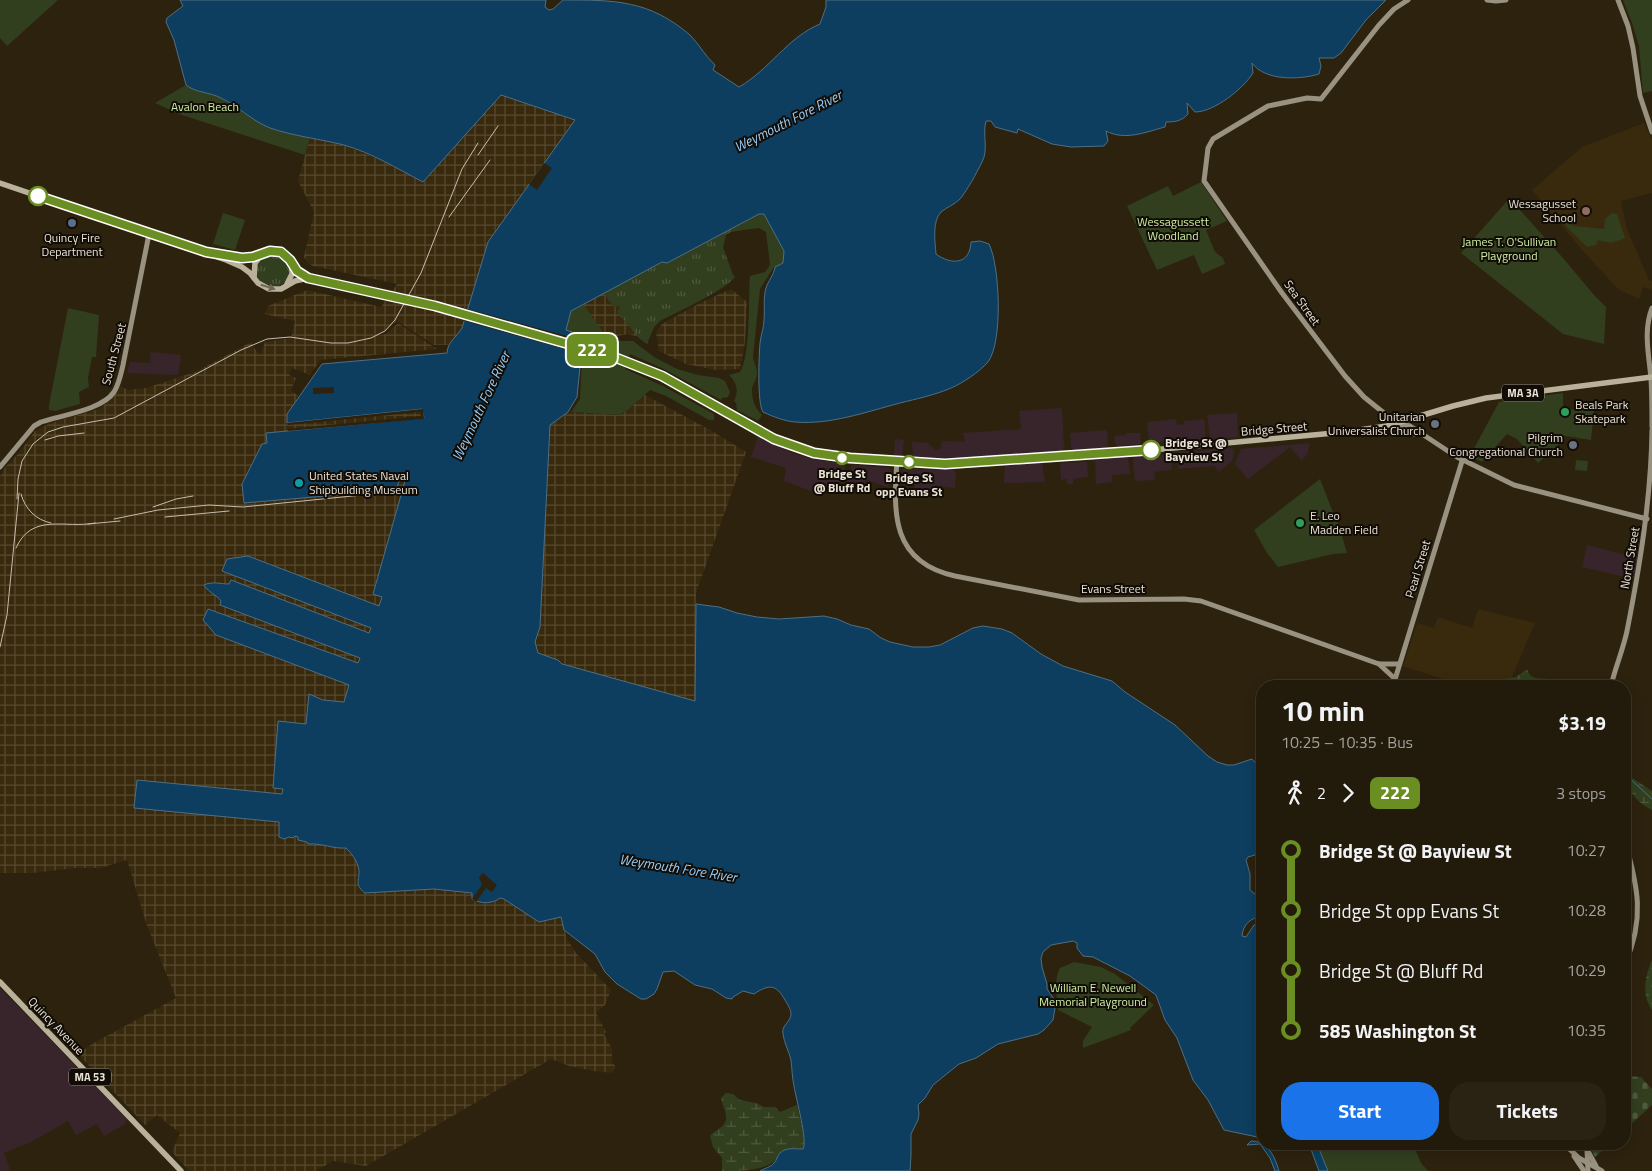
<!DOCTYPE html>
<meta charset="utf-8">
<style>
:root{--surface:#221a0a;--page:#2a2313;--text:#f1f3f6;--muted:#a2a19c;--line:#3f382b;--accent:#1a73e8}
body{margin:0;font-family:"Titillium Web",sans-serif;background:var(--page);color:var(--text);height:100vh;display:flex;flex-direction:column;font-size:19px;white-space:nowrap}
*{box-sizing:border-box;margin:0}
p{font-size:16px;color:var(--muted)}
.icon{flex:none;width:28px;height:28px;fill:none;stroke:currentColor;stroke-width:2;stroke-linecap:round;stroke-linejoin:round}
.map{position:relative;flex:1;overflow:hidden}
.side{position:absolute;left:1256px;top:680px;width:375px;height:470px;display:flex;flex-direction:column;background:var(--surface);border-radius:20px;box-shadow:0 2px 12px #0003,0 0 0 1px var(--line)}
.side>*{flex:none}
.badge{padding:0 10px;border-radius:8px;font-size:18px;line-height:32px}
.map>.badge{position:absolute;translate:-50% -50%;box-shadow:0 0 0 2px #fff}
.legs{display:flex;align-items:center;gap:8px;height:55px;padding:0 25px;font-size:16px}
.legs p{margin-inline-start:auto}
.summary{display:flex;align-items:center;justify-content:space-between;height:85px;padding:0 25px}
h1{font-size:28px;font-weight:700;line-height:38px}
.cta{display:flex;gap:10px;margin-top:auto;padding:10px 25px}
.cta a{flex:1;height:58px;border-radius:20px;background:var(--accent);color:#fff;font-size:20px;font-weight:700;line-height:58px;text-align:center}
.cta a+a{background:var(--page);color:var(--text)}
ul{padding:0 25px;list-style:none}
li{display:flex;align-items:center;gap:18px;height:60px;font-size:19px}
li i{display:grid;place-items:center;width:8px;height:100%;margin:0 6px;background:currentColor}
li i::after{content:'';width:12px;height:12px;margin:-6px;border:4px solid;border-radius:50%;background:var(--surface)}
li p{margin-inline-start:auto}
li:first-child i{background:linear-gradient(#0000 50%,currentColor 0)}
li:last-child i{background:linear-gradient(currentColor 50%,#0000 0)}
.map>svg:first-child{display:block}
.commercial{fill:#38252c}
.industrial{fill:url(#industrial-grid)}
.built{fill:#392a0e}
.grass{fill:url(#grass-tufts)}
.wetland{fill:url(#wetland-marsh)}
.cemetery{fill:url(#cemetery-stones)}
.green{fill:#313f1f}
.water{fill:#0d3e5f;stroke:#4f6f83}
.pier{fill:#2d220e}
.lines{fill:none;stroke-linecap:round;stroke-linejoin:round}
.stream{stroke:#4f6f83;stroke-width:1}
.secondary{stroke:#999281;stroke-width:5}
.primary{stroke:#bab19b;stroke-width:5.5}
.rail{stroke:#c4bcae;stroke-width:1}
.primary-bridge{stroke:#bab19b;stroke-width:5.5}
.oneway{fill:#6e6758}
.line-1-casing{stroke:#fff;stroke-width:11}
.line-1{stroke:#6b8e23;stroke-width:8}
.stop-1-dot{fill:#fff;stroke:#6b8e23;stroke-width:2.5}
.education-dot{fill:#8d6e63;stroke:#110c05;stroke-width:2}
.service-dot{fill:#5c6f8a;stroke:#110c05;stroke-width:2}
.leisure-dot{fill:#2e9e5b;stroke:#110c05;stroke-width:2}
.worship-dot{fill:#6b7280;stroke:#110c05;stroke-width:2}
.culture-dot{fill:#0f9aa8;stroke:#110c05;stroke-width:2}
.labels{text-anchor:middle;stroke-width:4;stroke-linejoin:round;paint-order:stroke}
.shield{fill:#110c05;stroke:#a9a297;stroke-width:1}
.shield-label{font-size:11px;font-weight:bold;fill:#eae2d6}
.park-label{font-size:12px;fill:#cdf0a3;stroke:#110c05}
.poi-label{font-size:12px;fill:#eae2d6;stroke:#110c05;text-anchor:end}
.street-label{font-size:12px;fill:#eae2d6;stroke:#110c05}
.stop-label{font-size:12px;font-weight:bold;fill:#eae2d6;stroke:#110c05}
.water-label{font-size:14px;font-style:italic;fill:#95ccf8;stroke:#110c05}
</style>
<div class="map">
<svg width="1652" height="1171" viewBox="0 0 1652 1171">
<defs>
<pattern id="industrial-grid" width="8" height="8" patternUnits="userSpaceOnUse" patternTransform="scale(1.25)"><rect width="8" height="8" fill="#392a0e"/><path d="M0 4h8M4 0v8" fill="none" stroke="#564930"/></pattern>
<pattern id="grass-tufts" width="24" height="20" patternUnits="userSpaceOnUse" patternTransform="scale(1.25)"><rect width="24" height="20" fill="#313f1f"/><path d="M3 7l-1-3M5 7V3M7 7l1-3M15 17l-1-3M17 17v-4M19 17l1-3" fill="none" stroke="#4f5a3f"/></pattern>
<pattern id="wetland-marsh" width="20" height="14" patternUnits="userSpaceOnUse" patternTransform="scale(1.25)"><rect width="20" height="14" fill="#313f1f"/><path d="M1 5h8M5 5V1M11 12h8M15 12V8" fill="none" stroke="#4f5a3f"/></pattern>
<pattern id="cemetery-stones" width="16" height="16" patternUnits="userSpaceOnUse" patternTransform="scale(1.25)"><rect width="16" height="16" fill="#313f1f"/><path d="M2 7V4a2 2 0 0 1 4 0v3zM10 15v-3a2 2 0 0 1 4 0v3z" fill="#4f5a3f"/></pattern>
</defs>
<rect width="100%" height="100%" fill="#2d220e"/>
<g class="commercial">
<path d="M151 352 181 355 178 375 127 373 130 362 150 363Z"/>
<path d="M1062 408 1064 448 1062 451 968 458 913 457 912 442 928 443 935 450H940L942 441 965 442 963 433 1021 429 1019 411Z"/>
<path d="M1237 413 1238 437 1210 439 1207 415Z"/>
<path d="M1176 419 1177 425 1184 424V421L1204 419 1206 439 1149 443 1147 422Z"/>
<path d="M1107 430 1108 445 1104 448 1074 450 1071 447 1070 433Z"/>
<path d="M1126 433H1140L1141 444 1118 446 1115 444 1114 436 1126 435Z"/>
<path d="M758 437 792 453 813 459 844 464 845 469 837 489 820 483 816 493 784 481 786 468 751 457Z"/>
<path d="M895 439 904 440 902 456 894 455Z"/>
<path d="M1310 443 1307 454 1302 461 1290 447 1248 479 1235 464 1241 449Z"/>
<path d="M1231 448 1234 450V453L1232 461 1219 472 1214 466 1178 469 1177 454 1179 452Z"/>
<path d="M1168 454H1171L1172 470 1154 472 1155 480 1135 481 1133 460 1135 456Z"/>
<path d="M1128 457 1130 474 1112 475V482L1096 484 1095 460Z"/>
<path d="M1042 462 1045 482 1004 483 1005 465Z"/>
<path d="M1087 462 1088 477 1073 479V484H1067V479L1061 480 1060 463Z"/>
<path d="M852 465 889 468 892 473 888 487 866 480 862 490 846 484Z"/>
<path d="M902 469 954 470 956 473 955 488 936 486 935 496 914 495 915 485 900 484Z"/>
<path d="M1587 545 1638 558 1634 579 1582 567Z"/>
<path d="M0 988 127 1119 125 1124 104 1136 97 1124 76 1135 68 1121 31 1142 4 1153 10 1170 0 1171Z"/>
</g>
<g class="industrial">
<path d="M501 95 575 120 488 242 462 328 458 335 448 345H434L397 321 378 336 386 334 398 323 437 349 320 360 310 375 292 368 289 375 296 378 291 390 299 397 287 414 423 409 424 419 266 434 267 443 405 481 373 594 383 597 379 606 248 556 222 571 372 628 369 633 231 580 230 584H222L210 593 218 596 221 601 220 605 360 658 358 663 208 609 216 635 350 685 344 702 323 700 306 724 273 788 283 789 279 837 284 839 295 836 307 842 308 844 317 843 338 848H346L354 856 359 868 357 878 359 887 365 893 434 889 472 893V899H504L539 922 561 916 567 939 576 953 611 990 605 1005 596 1013 606 1032 604 1034 612 1049V1062L615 1066 613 1073 593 1071 569 1066 551 1059 366 1166 333 1161 315 1171H189L172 1152 180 1133 157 1115 145 1125 78 1054 92 1044 176 998 146 923 127 860 100 868H75L32 873H0V476L6 466 19 453 35 431 51 423 99 409 112 399 120 386 128 390 146 388 195 372 251 342 255 349 260 355 265 342 291 338 295 321 265 314 268 306 307 290 381 307 397 284 313 266 308 263 304 257 314 212 298 181 310 137 346 146 383 161 423 182Z"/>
<path d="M731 289 747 302 745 342 740 369 716 370 686 364 659 351 656 332 662 324 700 303Z"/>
<path d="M604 293 614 308 618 305 647 344 636 336 628 334 617 336 609 341 583 304Z"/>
<path d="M645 395 712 431 746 452 696 593 695 701 562 664 538 653 535 647V642L540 627 550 425 568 412 619 415 629 409Z"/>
</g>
<g class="built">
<path d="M1644 123 1652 140V193L1621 201 1627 229 1649 280 1652 281V290L1643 287 1639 299 1618 289 1583 251 1532 190 1582 147Z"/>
<path d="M1478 609 1535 623 1511 679 1486 680V686H1451L1452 682 1403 666 1417 623 1434 628 1438 617 1472 628Z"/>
</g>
<g class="grass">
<path d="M739 223 741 224 743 230 731 232 726 235 723 247 733 275 735 276C730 288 675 313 660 321L654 327 647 344 640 339 617 312 620 308 618 305 614 308 604 293 662 262 667 263Z"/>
<circle cx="273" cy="270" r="17"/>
</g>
<g class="wetland">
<path d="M1527 669C1530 680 1539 678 1548 679L1555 686H1477L1487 681 1516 677Z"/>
<path d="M1625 773 1652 791V810C1638 803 1625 790 1625 773Z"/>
<path d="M1652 960V1010C1641 994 1645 977 1652 960Z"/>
<path d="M726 1093 733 1094 740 1100 756 1103 764 1107H775L780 1112 797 1105 805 1139V1145L803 1149 794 1148 778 1155C773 1171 739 1171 722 1171V1158L713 1147 710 1136C713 1132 716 1131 720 1128 732 1119 723 1109 721 1098Z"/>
</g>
<g class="cemetery">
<path d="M1625 1076 1641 1077 1652 1089V1105L1625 1130Z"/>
<path d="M1588 1144H1610L1595 1157Z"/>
</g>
<g class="green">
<path d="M0 0H58L7 46 0 38Z"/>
<path d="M1623 0H1652V91L1643 93 1639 46 1632 23Z"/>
<path d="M186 85C194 92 205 90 215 95 231 103 245 115 261 123 276 131 293 133 310 137L305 155 182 115 155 103Z"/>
<path d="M1201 182 1227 221 1206 230 1215 252 1223 258 1225 264 1202 274 1194 255 1157 270 1127 206 1168 186 1173 196Z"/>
<path d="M1508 200H1511L1563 258 1594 295 1606 307 1604 344 1563 334 1461 253Z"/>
<path d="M223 213 245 220 235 250 213 244Z"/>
<path d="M1612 213 1617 214 1625 238C1613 243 1611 244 1598 240L1596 245 1587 247 1565 225 1566 223 1575 226 1604 229 1605 219Z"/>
<path d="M759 214H764L784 251 783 263 778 267H774L760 289 753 357C754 363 757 367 757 373 757 379 753 383 752 389 752 399 754 407 762 415L758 421 737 410 736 403 734 401C739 391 737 383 729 375L740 372C751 355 748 297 750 276L765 272 770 265 766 232 759 228 743 230 741 224Z"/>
<path d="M583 304 609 340 617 336 619 341H633L654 357 677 369 698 375 719 378 725 381 730 392 728 397 722 398 721 400 664 369 630 354 625 369 663 386 714 414V420H709L666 396 650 390 629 409 619 415 571 412 580 399 582 357 576 354 581 335 565 330 571 311Z"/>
<path d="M68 308 99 315 96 357H92L88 378 89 387 79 392 80 404 55 411 49 410V405Z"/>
<path d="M1563 393V409L1594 411 1591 440 1559 435 1558 445 1538 463 1517 439 1507 434 1482 462 1470 456 1499 402Z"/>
<path d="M1576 460 1588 461 1587 471 1575 470Z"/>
<path d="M1320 479 1334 515 1336 517 1347 553 1333 554 1278 567 1267 553 1254 530Z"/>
<path d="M1074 962 1101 967 1115 974 1154 1005 1130 1028 1131 1030 1083 1048V1041L1092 1027 1058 1010C1057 995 1053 982 1060 968Z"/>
<path d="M1317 1144H1413L1421 1163 1428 1171H1328Z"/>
</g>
<g class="water">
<path d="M180 0H546L545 7 549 10 553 9 563 0C615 0 649 0 690 35 699 44 705 56 715 65L713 70 739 87C769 70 788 37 820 24L826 7V0H1386L1366 20 1341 53 1334 58H1319L1321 66 1319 74C1299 80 1265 81 1252 63L1253 73C1243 89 1214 112 1195 112L1187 103 1188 114C1182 121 1175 122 1166 122L1165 127C1146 132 1125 141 1106 131L1108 141 1104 146 1071 147 1052 144 1018 129 1017 133 995 127 991 121H986C982 135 989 149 982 162 976 174 968 189 960 199 954 205 947 207 941 212 932 221 935 243 936 254 951 265 970 265 971 242L980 241 989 244C1000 266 1003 342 988 362 979 372 963 383 951 388 935 395 916 399 900 403 866 412 830 425 795 422 784 421 774 417 763 412 757 403 759 355 760 343 761 335 764 327 764 320 765 309 763 298 766 288 768 281 774 275 775 267L783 263 784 251 764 214H759L667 263 662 262 571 311 566 330 581 335 576 354 579 355 580 367 577 397 568 412 550 425 540 627 535 642 538 653 558 660 562 664 695 701 696 604 719 607 737 613 757 617 779 619 824 616 837 619 851 625 869 629 881 638 890 642 913 647H929L940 645 973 628 983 626 1002 629 1012 633 1041 654 1063 666 1112 681 1125 692 1175 725 1208 756 1217 762 1227 765H1234L1252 759 1262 770V850L1256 851 1255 855 1248 857 1246 860 1250 874V890L1262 900V916C1251 918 1243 924 1242 936L1246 937 1254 925 1262 922V974H1258L1262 977V1138L1224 1130 1208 1100 1193 1080 1177 1038 1165 1020 1156 995 1130 976 1093 957 1083 956 1077 948V943L1073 941 1051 945 1043 952 1041 958 1042 967 1047 984V989L1054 999 1055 1008 1053 1020 1044 1030 1038 1034 998 1044 976 1058 959 1064 933 1085 925 1098 918 1105 919 1114 918 1120 911 1134V1155L910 1171H760C765 1168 771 1167 774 1163 777 1160 777 1156 780 1153 786 1147 795 1149 803 1149 808 1141 796 1099 794 1086 792 1077 792 1068 791 1060 789 1051 784 1043 783 1034 781 1025 791 1022 791 1014 791 1009 787 1004 785 1000 776 984 769 984 754 994L743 991 733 997 732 999 726 998 712 989 695 985 674 971 663 972 657 989 654 994 646 999H641L617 984 605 972 595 954 564 930 561 917 539 922 504 899 500 898C493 904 480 904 472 899V893L434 889 365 893C352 883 362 878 358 866 356 859 351 853 346 848 333 849 322 843 308 844L307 842 298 840V837L295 836 293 838 289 837 284 839 279 837V822L134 808 137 780 282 794 283 789 273 788 278 721 306 724 309 694 323 700 344 702 349 685 216 635 203 620 208 609 358 663 360 658 220 605 221 601C216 594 210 594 204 585 212 581 220 584 229 584L231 580 369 633 371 628 222 571 227 559 248 556 379 606 382 597 373 594 405 481H399L396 490 244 503 242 484 262 444 267 443 266 433 424 418 422 409 287 423V414L322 364 447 353C448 341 456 338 462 328L488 242 575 120 501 95 423 182C398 169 372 153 344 145 320 139 293 136 270 128 252 121 238 106 221 98 210 92 196 93 186 85L174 40 166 22 167 18 183 6Z"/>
<path d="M1251 1141C1268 1141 1275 1157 1279 1171H1275L1270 1158 1260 1144 1247 1145Z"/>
<path d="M1309 1144H1317L1328 1171H1319Z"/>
</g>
<g class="pier">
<path d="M544 163 552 168 537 190 529 184Z"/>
<path d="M464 308 582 340 579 353 461 320Z"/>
<path d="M334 387V393L313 394V388Z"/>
<path d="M423 409 424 419 288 431V429L421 416 420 412 288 425 287 423Z"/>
<path d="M483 873 497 885 492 892 486 888 476 902 472 899 482 885 479 877Z"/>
</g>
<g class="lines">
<path class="stream" d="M1625 774 1652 799"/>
<g class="secondary">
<path d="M1408 0 1394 9 1379 25 1321 99 1307 98 1268 106 1213 139 1208 148 1204 181 1282 293 1345 376 1364 397 1389 417 1407 431 1414 434H1421"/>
<path d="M1487 0 1496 1 1506 0"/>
<path d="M1618 0 1628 26 1633 48 1640 96 1652 132"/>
<path d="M1652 308C1643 331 1649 355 1651 379 1652 395 1652 411 1652 427"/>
<path d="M1400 424 1410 426 1457 457 1514 485 1647 519"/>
<path d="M897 461C893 515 892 562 955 576L1079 600 1184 599 1201 601 1379 664H1399"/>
<path d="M0 467 34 426 41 422C62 415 102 410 114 392 119 384 121 374 123 365L149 234"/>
<path d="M1379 664 1394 678"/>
<path d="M1393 686 1463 458"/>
<path d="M1611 686C1615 668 1623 650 1627 631 1640 565 1651 498 1652 430"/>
<path d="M1625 841C1638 887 1645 919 1625 964"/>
<path d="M1564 1144 1579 1158 1602 1171"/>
<path d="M1584 1144 1596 1166"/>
<path d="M1587 1151 1588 1171"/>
<path d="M1574 1156 1584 1171"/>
</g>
<g class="primary">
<path d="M0 183 226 260 242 267 250 273 258 283 269 289H281L295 281 308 278"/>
<path d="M223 255 248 258 270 251 281 252 289 258 297 271 308 278 394 297"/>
<path d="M254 278 255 263 261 255"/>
<path d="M287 284 292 274V264"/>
<path d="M491 322 596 351 637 365 677 384 767 435 806 451 843 458 938 464 991 462 1152 450 1345 432 1387 426 1453 406 1486 398 1652 377"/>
<path d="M0 982 181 1171"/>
</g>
<g class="rail">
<path d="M478 155 498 126"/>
<path d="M449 217 490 160"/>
<path d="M45 440 58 436 84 433"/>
<path d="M21 494C25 509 36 520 51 523"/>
<path d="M17 499 18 479 22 461 33 444 48 432 63 427 114 418 241 350 267 339 290 337 331 343H348L371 338 385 331 395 320 421 273 462 169 478 143"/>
<path d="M153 507 176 499 193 496"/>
<path d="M165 517 229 511"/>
<path d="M114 519 158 510 209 505 243 507 392 492"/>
<path d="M88 524 120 521"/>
<path d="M16 548C32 512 65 529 95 523"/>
<path d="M0 647 7 615 19 493"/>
</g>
<path class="primary-bridge" d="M394 297 491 322"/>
</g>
<defs><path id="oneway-solid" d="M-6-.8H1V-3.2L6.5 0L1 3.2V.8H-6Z" transform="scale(1.25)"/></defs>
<use class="oneway" href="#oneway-solid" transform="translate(268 287) rotate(17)"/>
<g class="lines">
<defs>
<path id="line-1" d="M38 196 206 252 242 258 253 257 270 251 281 252 290 260 297 271 308 278 435 306 614 357 662 376 774 439 814 453 850 458 945 464 1151 450"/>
</defs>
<use href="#line-1" class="line-1-casing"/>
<use href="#line-1" class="line-1"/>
</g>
<g class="stop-1-dot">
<circle cx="38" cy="196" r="9"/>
<circle cx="1151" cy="450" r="9"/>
<circle cx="842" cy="458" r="6"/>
<circle cx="909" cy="462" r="6"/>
</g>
<circle class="education-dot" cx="1586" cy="211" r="5"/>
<circle class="service-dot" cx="72" cy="223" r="5"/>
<g class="leisure-dot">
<circle cx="1565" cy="412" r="5"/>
<circle cx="1300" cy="523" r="5"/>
</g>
<g class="worship-dot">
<circle cx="1435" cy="424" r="5"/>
<circle cx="1573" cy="445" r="5"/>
</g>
<circle class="culture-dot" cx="299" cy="483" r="5"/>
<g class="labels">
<g class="shield">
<rect x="1502" y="384.5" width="42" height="17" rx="4"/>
<rect x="69" y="1068.5" width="42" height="17" rx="4"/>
</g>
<g class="shield-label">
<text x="1523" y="397">MA 3A</text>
<text x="90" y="1081">MA 53</text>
</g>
<g class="park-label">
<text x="205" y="111">Avalon Beach</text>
<text x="1173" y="226">Wessagussett<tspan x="1173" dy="14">Woodland</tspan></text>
<text x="1509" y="246">James T. O'Sullivan<tspan x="1509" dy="14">Playground</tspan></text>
<text x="1093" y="992">William E. Newell<tspan x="1093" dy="14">Memorial Playground</tspan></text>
</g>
<g class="poi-label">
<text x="1576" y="208">Wessagusset<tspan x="1576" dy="14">School</tspan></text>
<text x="72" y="242" text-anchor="middle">Quincy Fire<tspan x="72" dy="14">Department</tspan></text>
<text x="1575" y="409" text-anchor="start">Beals Park<tspan x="1575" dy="14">Skatepark</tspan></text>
<text x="1425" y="421">Unitarian<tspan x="1425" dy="14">Universalist Church</tspan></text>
<text x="1563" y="442">Pilgrim<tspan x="1563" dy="14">Congregational Church</tspan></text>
<text x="309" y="480" text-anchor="start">United States Naval<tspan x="309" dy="14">Shipbuilding Museum</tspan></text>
<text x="1310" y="520" text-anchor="start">E. Leo<tspan x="1310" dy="14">Madden Field</tspan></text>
</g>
<g class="street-label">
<text transform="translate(1302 303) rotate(54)" y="4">Sea Street</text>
<text transform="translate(114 354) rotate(-75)" y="4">South Street</text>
<text transform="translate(1274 429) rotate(-5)" y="4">Bridge Street</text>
<text transform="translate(1630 558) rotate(-80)" y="4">North Street</text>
<text transform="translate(1418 569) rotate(-73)" y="4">Pearl Street</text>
<text x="1113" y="593">Evans Street</text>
<text transform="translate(56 1026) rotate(46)" y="4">Quincy Avenue</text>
</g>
<g class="stop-label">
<text x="1165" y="447" text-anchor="start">Bridge St @<tspan x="1165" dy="14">Bayview St</tspan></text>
<text x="842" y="478">Bridge St<tspan x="842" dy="14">@ Bluff Rd</tspan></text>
<text x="909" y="482">Bridge St<tspan x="909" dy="14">opp Evans St</tspan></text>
</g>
<g class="water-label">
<text transform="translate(788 121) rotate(-27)" y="5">Weymouth Fore River</text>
<text transform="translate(481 406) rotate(-65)" y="5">Weymouth Fore River</text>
<text transform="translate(678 868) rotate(9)" y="5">Weymouth Fore River</text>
</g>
</g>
</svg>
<b class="badge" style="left:592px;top:350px;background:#6b8e23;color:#fff">222</b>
<section class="side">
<div class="summary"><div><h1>10 min</h1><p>10:25 – 10:35 · Bus</p></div><b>$3.19</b></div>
<div class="legs"><svg class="icon" aria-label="walk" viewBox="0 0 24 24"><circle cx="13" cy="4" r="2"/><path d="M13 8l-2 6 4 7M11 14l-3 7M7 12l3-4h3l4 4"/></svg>2<svg class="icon" aria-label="forward" viewBox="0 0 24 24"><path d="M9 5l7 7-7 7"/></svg><b class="badge" style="background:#6b8e23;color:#fff">222</b><p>3 stops</p></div>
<ul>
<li><i style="color:#6b8e23"></i><b>Bridge St @ Bayview St</b><p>10:27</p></li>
<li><i style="color:#6b8e23"></i><span>Bridge St opp Evans St</span><p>10:28</p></li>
<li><i style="color:#6b8e23"></i><span>Bridge St @ Bluff Rd</span><p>10:29</p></li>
<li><i style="color:#6b8e23"></i><b>585 Washington St</b><p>10:35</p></li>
</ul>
<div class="cta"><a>Start</a><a>Tickets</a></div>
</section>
</div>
